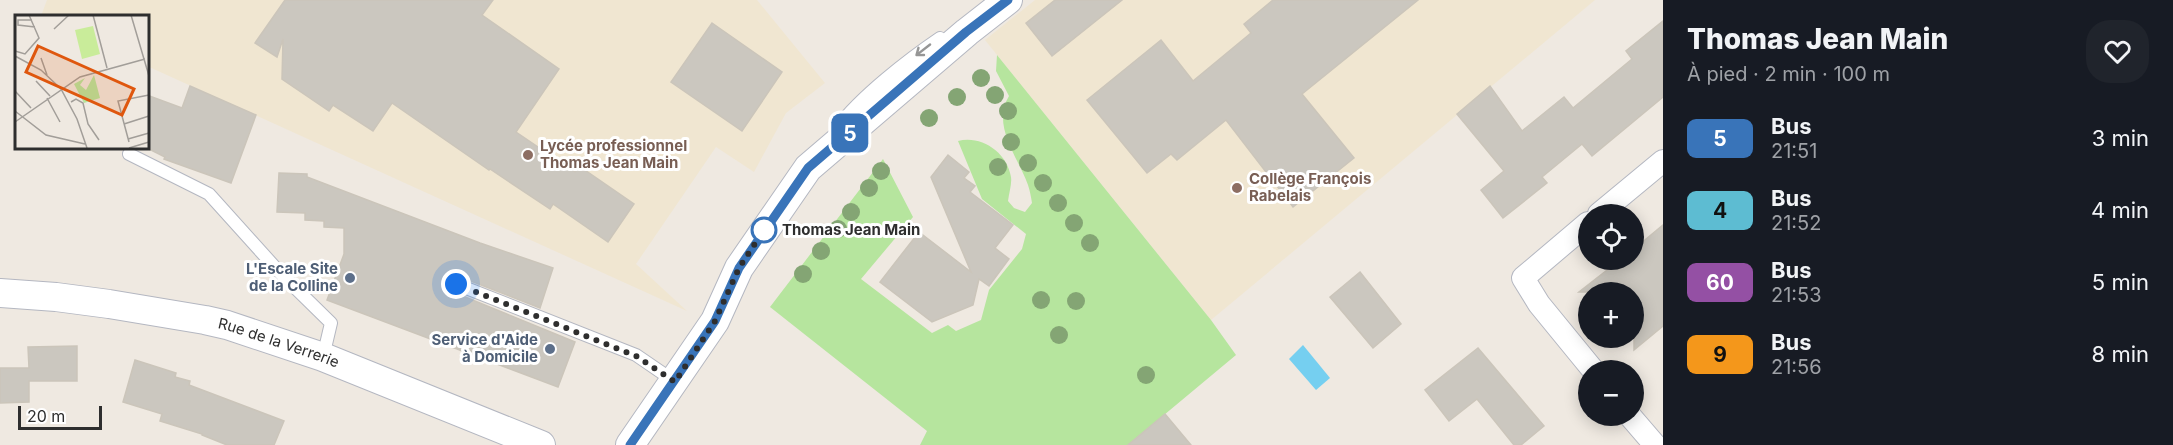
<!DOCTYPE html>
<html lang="fr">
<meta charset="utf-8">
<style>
:root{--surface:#171b24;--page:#20242c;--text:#f1f3f6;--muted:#9ea1a6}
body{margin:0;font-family:Inter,sans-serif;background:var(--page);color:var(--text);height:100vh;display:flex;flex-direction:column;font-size:22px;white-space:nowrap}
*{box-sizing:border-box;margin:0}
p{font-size:20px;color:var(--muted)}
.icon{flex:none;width:33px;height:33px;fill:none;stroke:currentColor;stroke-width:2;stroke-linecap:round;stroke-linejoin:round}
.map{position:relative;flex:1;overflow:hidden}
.details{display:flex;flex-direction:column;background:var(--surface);width:510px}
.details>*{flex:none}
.badge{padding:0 12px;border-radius:9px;font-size:21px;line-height:39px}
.buttons{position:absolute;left:1578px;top:204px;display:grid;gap:12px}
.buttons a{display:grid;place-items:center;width:66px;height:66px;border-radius:50%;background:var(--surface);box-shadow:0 3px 15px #0003;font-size:30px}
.scale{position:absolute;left:18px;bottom:15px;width:84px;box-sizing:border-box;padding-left:6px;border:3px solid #2e2e2e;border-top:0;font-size:16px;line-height:21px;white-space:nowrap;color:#2e2e2e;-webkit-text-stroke:4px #fff;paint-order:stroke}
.you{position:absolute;width:30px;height:30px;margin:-15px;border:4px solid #fff;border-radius:50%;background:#1a73e8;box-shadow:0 0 0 9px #1a73e833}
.map>.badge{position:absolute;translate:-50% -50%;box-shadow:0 0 0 3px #fff}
.round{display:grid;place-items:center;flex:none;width:63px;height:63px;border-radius:24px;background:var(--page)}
.head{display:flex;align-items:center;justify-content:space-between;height:102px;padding:0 24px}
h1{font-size:28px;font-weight:800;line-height:45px}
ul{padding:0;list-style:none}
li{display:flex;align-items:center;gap:18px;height:72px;padding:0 24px}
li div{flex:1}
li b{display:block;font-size:22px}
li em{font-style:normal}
li .badge{min-width:66px;font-weight:700;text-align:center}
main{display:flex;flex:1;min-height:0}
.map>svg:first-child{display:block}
.education{fill:#f0e6d1}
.green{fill:#b6e59e}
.water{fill:#75cff0}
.building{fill:#cbc7bf;stroke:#cbc5ba;stroke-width:1.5}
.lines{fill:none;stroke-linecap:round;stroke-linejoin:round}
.service-casing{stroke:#b4b7c1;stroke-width:14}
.minor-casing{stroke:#b4b7c1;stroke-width:24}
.tertiary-casing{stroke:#b4b7c1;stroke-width:30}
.service{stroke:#fff;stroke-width:12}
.minor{stroke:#fff;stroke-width:22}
.tertiary{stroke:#fff;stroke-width:28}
.tree{fill:#84a574}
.oneway{stroke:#969696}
.line-casing{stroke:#fff;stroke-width:14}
.line{stroke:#3974b9;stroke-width:9}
.walk{stroke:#2e2e2e;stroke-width:6;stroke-dasharray:0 10.8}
.education-dot{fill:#8d6e63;stroke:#fff;stroke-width:2}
.stop-dot{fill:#fff;stroke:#3974b9;stroke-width:3}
.service-dot{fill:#5c6f8a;stroke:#fff;stroke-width:2}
.labels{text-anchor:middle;stroke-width:6;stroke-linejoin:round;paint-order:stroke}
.education-label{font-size:15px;font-weight:bold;fill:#785e54;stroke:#fff;text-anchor:start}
.stop-label{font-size:15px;font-weight:bold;fill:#2e2e2e;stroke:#fff;text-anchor:start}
.service-label{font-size:15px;font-weight:bold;fill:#4e5e75;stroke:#fff;text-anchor:end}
.street-label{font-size:15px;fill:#2e2e2e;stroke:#fff}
.inset-road{fill:none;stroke:#a29e99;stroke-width:1.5}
.view{fill:#df570e;fill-opacity:0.15;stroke:#df570e;stroke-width:3}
.inset-edge{fill:none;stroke:#2e2e2e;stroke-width:3}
</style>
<main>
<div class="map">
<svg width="1663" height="445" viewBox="0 0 1663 445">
<rect width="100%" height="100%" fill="#efe9e1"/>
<g class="education">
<path d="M47 0H757L825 83 786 113 754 172 716 147 636 264 687 311 147 66V16H41Z"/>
<path d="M1035 0H1595L1211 320 985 40Z"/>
</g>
<path class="green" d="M997 55 1211 320 1236 355 1128 445H920L927 431 770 307 883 159 913 217 861 279 932 333 948 325 956 331 981 320 989 290 1022 249 1026 234 982 199 958 141C981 135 1007 152 1011 177 1012 184 1009 193 1008 201L1014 208 1025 212 1032 203C1031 197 1030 191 1028 185 1018 157 991 125 1009 96L996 71Z"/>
<path class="water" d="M1303 345 1330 378 1316 390 1289 359Z"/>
<g class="building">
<path d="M285 0H493L482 15 559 69 516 132 575 172 579 166 634 204 608 242 553 204 550 209 490 169 489 170 392 103 373 131 333 105 329 111 282 79 283 39 277 57 255 43Z"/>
<path d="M1055 0H1122L1052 56 1026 23Z"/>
<path d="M1273 0H1418L1302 94 1354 158 1293 207 1226 120 1177 160 1171 154 1147 173 1087 100 1161 40 1193 81 1251 33 1244 24Z"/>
<path d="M1663 21V97L1592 156 1582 144 1542 177 1547 183 1503 218 1481 190 1504 171 1457 114 1490 86 1522 131 1564 97 1573 108 1632 59 1626 51Z"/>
<path d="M712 23 782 72 742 131 671 82Z"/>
<path d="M190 86 256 115 231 183 164 159 165 157 147 148V95L182 108Z"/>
<path d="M948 155 969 172 964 178 975 186 970 192 1013 225 995 248 1009 259 989 286 979 279 973 305 932 322 880 282 919 232 971 272 931 177Z"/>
<path d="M279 173 307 174V177L480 243 553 268 540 308 458 276 451 277 448 285 453 292 575 342 558 387 327 300 344 254V228L324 227V221L305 220V213L277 212Z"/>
<path d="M1663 225V326L1634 350V292H1579L1620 260H1634V249Z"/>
<path d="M1360 272 1401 324 1373 348 1330 297Z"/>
<path d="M77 346V381H29V402L0 403V368H29L28 347Z"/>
<path d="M1478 348 1544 426 1521 445H1514L1477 399 1449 421 1425 390Z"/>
<path d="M135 360 176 373 175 377 190 381 189 385 284 421 274 445H227L202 435V434L160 421 162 414 123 402Z"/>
<path d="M1165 414 1191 445H1128Z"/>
</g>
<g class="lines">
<defs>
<g id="service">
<path d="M838 127C860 97 909 59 940 38"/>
<path d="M129 154 209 194 282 275 331 323 323 357"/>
<path d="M456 284 636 355 674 381"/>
</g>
<g id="minor">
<path d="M1599 214 1663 161"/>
<path d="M1588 223 1523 278 1539 304 1593 370"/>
<path d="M1630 416 1655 445"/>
</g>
<g id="tertiary">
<path id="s1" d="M0 293 56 297 109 304 205 320 227 325 323 357 541 445"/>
<path d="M630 445 715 321 739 268 808 168 967 32 1008 0"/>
</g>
</defs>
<use href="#service" class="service-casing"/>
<use href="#minor" class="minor-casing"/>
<use href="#tertiary" class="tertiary-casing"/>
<use href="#service" class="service"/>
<use href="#minor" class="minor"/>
<use href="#tertiary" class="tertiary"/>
</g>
<g class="tree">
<circle cx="981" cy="78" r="9"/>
<circle cx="995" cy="95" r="9"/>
<circle cx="957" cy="97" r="9"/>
<circle cx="1008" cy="111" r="9"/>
<circle cx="929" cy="118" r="9"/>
<circle cx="1011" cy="142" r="9"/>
<circle cx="1028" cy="163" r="9"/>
<circle cx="998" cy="167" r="9"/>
<circle cx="881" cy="171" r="9"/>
<circle cx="1043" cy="183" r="9"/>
<circle cx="869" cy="188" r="9"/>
<circle cx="1058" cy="203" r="9"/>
<circle cx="851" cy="212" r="9"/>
<circle cx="1074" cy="223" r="9"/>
<circle cx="838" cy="229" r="9"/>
<circle cx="1090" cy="243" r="9"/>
<circle cx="821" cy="251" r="9"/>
<circle cx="803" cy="274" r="9"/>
<circle cx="1041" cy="300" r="9"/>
<circle cx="1076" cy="301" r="9"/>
<circle cx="1059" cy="335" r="9"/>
<circle cx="1146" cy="375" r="9"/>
</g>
<defs><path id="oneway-shaft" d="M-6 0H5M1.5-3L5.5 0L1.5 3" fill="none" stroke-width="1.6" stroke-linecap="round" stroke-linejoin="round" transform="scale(1.5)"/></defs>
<use class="oneway" href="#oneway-shaft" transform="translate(923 50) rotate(142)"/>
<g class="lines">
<defs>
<path id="line" d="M630 445 715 321 739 268 808 168 966 32 1008 0"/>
</defs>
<use href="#line" class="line-casing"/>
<use href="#line" class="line"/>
<path class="walk" d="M456 284 636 356 675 382 715 321 739 268 764 230"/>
</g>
<g class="education-dot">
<circle cx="528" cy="155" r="6"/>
<circle cx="1237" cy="188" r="6"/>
</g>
<circle class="stop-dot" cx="764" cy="230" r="12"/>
<g class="service-dot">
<circle cx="350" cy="278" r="6"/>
<circle cx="550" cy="349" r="6"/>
</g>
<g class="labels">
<g class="education-label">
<text x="540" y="151">Lycée professionnel<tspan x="540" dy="17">Thomas Jean Main</tspan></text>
<text x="1249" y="184">Collège François<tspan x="1249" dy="17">Rabelais</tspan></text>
</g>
<g class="stop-label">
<text x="782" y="235">Thomas Jean Main</text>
</g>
<g class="service-label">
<text x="338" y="274">L'Escale Site<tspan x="338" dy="17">de la Colline</tspan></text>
<text x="538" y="345">Service d'Aide<tspan x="538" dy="17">à Domicile</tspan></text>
</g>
<g class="street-label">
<text dy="5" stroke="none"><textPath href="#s1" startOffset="284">Rue de la Verrerie</textPath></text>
</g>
</g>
<g transform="translate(15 15)">
<rect width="134" height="134" fill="#efe9e1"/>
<path d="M79 60 85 83 69 88 59 69 70 63 65 70 71 75Z" fill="#b6e59e"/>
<path d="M78 11 85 39 67 44 60 15Z" fill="#c9ec9a"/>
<path class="inset-road" d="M78 0 92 53M116 0 134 61M17 5H3V10L20 12M39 14 54 0M0 36 10 39 24 23 14 0M0 41 26 55 46 74 62 104 72 133M26 43 32 60M21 66 35 81M0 76 16 93M32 83 45 107M56 87 61 84 68 88 73 109 84 125M0 96 31 120 70 129M0 107 65 62 130 44M109 109 134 101M113 124 134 118M114 127 103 86 134 80M114 133 134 127"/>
<path class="view" d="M23 31 119 74 107 100 11 57Z"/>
<rect width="134" height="134" class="inset-edge"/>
</g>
</svg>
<div class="buttons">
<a><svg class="icon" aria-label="locate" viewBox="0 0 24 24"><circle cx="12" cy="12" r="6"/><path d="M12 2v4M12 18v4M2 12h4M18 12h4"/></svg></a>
<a>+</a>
<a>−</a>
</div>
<div class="scale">20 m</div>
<div class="you" style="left:456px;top:284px"></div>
<b class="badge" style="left:850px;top:133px;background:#3974b9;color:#fff">5</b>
</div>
<section class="details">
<div class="head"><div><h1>Thomas Jean Main</h1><p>À pied · 2 min · 100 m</p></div><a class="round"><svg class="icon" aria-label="heart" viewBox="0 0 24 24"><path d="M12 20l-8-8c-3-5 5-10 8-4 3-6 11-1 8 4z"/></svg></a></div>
<ul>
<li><span class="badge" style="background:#3974b9;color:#fff">5</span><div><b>Bus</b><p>21:51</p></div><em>3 min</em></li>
<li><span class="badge" style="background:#5dbcd2;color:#111">4</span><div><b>Bus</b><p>21:52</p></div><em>4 min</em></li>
<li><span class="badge" style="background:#9450a4;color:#fff">60</span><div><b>Bus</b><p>21:53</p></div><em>5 min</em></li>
<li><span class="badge" style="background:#f4971b;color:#111">9</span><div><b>Bus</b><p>21:56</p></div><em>8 min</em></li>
</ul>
</section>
</main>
